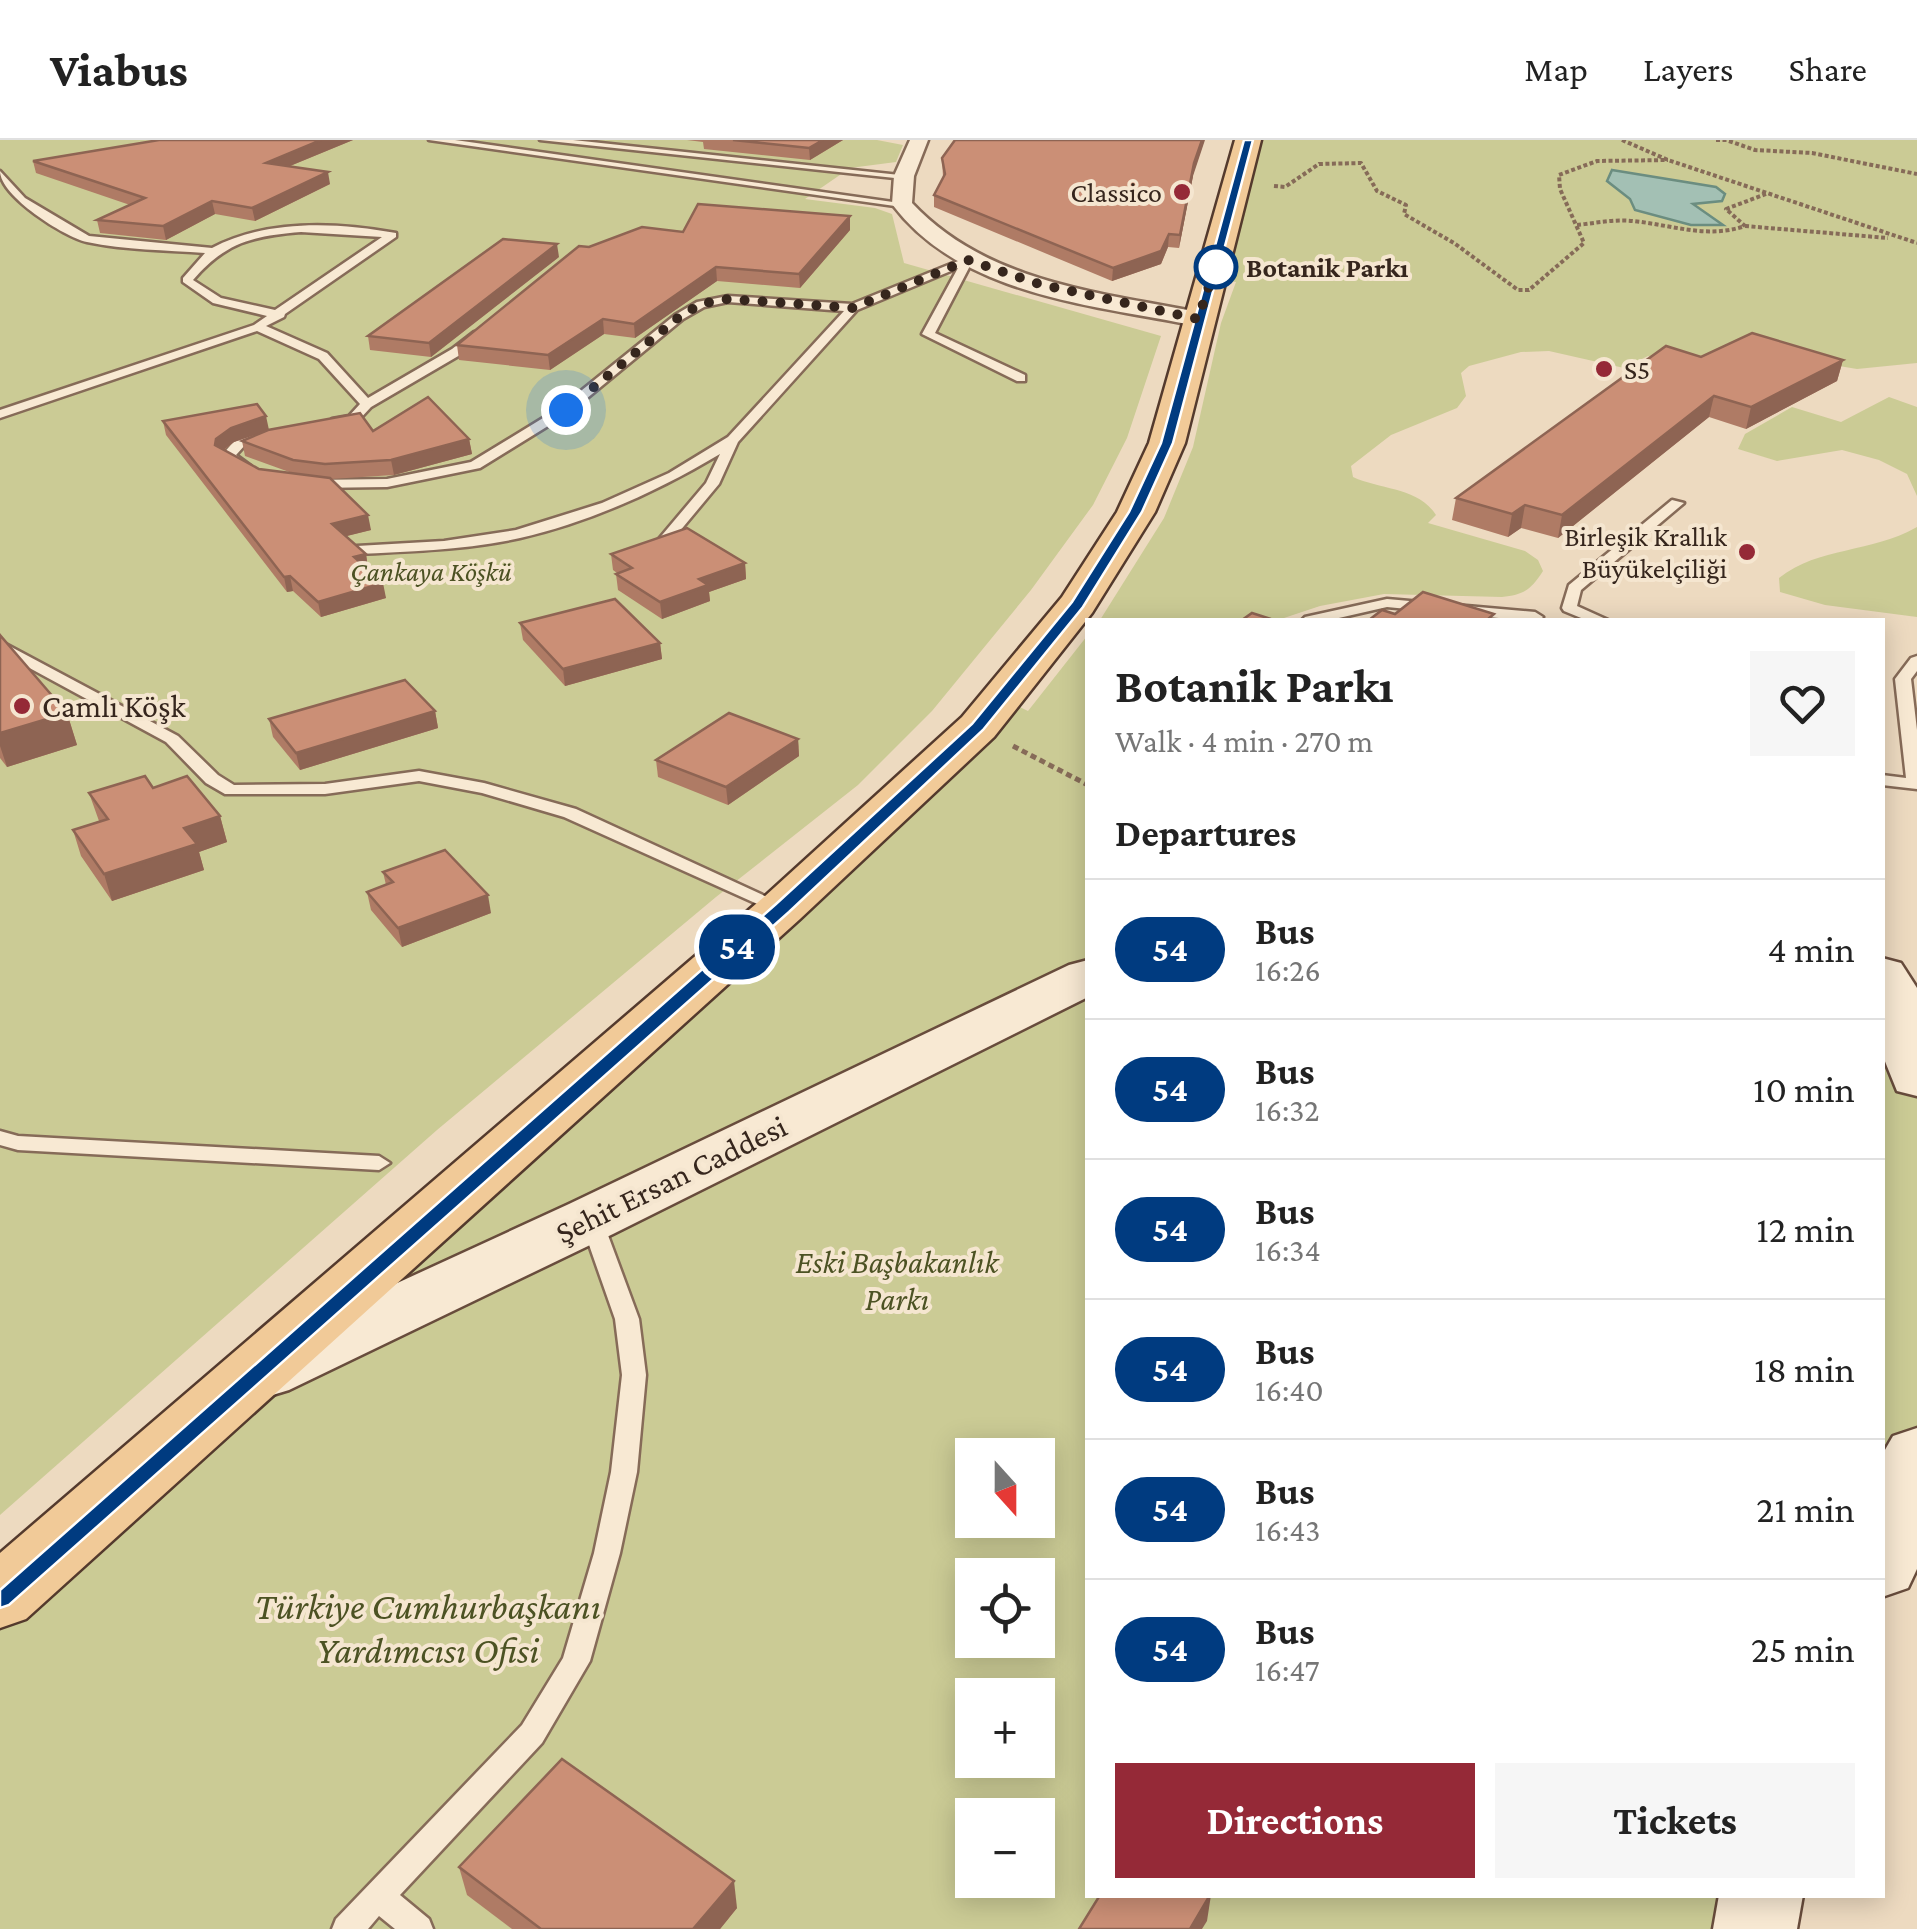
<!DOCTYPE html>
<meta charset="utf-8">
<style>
:root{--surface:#fff;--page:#f6f6f6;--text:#222;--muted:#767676;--line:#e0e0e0;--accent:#952937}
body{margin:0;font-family:"Crimson Pro",serif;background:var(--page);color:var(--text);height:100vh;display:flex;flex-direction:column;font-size:38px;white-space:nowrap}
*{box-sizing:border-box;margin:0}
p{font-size:32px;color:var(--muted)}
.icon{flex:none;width:55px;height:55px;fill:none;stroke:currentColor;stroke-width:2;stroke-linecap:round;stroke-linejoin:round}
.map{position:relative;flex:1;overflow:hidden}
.details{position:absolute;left:1085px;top:478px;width:800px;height:1280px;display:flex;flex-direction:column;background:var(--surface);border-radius:0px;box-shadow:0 5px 25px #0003}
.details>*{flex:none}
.badge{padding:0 20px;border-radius:32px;font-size:35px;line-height:65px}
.needle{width:65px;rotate:159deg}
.fabs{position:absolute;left:955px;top:1298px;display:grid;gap:20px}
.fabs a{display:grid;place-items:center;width:100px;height:100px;border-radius:0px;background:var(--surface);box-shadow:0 5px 25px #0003;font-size:50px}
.you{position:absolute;width:50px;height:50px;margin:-25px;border:8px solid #fff;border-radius:50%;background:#1a73e8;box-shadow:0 0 0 15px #1a73e833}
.map>.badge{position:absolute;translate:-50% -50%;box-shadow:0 0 0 5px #fff}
h2{padding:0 30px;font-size:38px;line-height:90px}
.round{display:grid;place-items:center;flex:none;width:105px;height:105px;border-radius:0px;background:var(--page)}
.head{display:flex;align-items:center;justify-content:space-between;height:170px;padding:0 30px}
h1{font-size:48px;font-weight:700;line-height:75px}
.cta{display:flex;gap:20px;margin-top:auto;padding:20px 30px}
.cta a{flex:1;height:115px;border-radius:0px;background:var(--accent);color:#fff;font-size:40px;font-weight:700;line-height:115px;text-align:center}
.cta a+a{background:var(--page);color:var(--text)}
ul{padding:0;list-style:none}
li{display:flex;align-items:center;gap:30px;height:140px;padding:0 30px;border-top:2px solid var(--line)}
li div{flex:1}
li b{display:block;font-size:38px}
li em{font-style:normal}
li .badge{min-width:110px;font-weight:700;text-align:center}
header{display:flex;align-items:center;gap:60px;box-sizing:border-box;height:140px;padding:0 50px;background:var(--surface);border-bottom:2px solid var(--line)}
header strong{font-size:48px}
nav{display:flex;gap:55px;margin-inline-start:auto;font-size:35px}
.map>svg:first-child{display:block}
.green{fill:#cbcb95;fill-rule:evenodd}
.water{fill:#a3c0b4;stroke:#6b8d80;stroke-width:2.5}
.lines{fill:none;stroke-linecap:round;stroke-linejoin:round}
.service-casing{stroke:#866b58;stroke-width:5}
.minor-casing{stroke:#866b58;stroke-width:5}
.secondary-casing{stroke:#684c3c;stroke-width:5}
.primary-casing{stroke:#543a2d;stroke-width:5}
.path-far1{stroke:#866b58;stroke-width:4;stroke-dasharray:4 2.5;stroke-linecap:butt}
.path{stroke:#866b58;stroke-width:5;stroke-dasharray:6 4;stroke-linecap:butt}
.service{fill:#f8e9d3;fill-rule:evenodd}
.minor{fill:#f8e9d3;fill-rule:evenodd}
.secondary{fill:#f8e9d3;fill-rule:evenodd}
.primary{fill:#f1ca98;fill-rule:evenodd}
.wall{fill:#af7b65;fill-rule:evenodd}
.shaded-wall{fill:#8e6453}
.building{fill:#cb8f76;stroke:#8e6453;stroke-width:2.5}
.line{fill:#003b80;stroke:#fff;stroke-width:2.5}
.walk{stroke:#36261d;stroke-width:10;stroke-dasharray:0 18}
.poi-dot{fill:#952937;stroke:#f5e6d0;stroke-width:4}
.stop-dot{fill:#fff;stroke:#003b80;stroke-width:5}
.labels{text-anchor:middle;stroke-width:8;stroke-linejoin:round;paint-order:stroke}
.far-poi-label{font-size:28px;fill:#36261d;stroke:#f5e6d0;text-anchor:end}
.far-stop-label{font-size:28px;font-weight:bold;fill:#36261d;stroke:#f5e6d0;text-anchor:start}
.far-park-label{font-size:28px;font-style:italic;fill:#4c5223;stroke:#f5e6d0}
.poi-label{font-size:32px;fill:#36261d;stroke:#f5e6d0;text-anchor:start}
.street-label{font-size:32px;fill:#36261d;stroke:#f5e6d0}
.park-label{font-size:32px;font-style:italic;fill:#4c5223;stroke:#f5e6d0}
.near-park-label{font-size:38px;font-style:italic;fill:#4c5223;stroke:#f5e6d0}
</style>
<header>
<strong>Viabus</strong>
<nav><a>Map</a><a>Layers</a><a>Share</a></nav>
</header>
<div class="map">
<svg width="1917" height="1789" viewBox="0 0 1917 1789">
<rect width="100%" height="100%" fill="#eddac0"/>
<g class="green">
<path d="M0 0H877L903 5 896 22 850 28 805 59 875 68 892 74 904 123 1161 196 1127 298 1093 365 1031 450 932 571 858 645 716 757 437 990 0 1375Z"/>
<path d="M1248 0H1917V223L1857 229 1821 223 1685 228 1648 216 1624 228 1549 211 1521 212 1469 226 1461 233 1466 256 1457 268 1391 295 1351 326 1353 337C1381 350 1418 347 1436 375L1428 383 1525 411 1538 420 1543 431C1531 450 1523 455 1502 457L1384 454 1320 466 1278 480H1100L1164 378 1193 307 1221 183 1236 142 1212 139Z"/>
<path d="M1889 257 1917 267V356L1907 334 1879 320 1842 310 1777 321 1738 309 1745 294 1792 267 1841 282Z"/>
<path d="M1917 387V477L1825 465 1780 452 1779 438C1820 406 1869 414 1917 387Z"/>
<path d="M1087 496 1088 1755H1761L1755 1789H0V1457L1001 558 1028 571ZM972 1315H1038V1380H972ZM972 1435H1038V1500H972ZM972 1555H1038V1620H972ZM972 1675H1038V1740H972Z"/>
<path d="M1883 834 1917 938V1315L1883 1427Z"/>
</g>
<path class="water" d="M1612 30 1716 47 1725 54 1722 61 1693 64 1723 85H1691L1635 70 1630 59 1607 41Z"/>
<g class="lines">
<defs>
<g id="service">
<path d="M429 0H455L907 64 902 67Z"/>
<path d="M540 0H573L909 36 904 39Z"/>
<path d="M0 31 25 58 89 96 212 108C267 79 336 82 396 93V97L285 174 284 177 266 186 327 213 368 258 452 209 474 192 484 194 460 215 371 267 357 282 332 285V279L349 276 360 264 319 219 257 191 0 278V270L254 185 267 176 213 163 183 142V138L205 113C166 110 125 110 87 102 64 97 0 56 0 31ZM301 92 382 97 275 170 221 158 193 140C226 102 252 96 301 92Z"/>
<path d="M968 117 973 120 935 193 1025 235V241H1017L922 194 958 128 857 170 738 302 719 344 664 410 652 407 706 343 720 314C658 351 590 382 520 398 467 410 411 411 357 414L350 410 357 406 444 401 516 390 602 363 669 333 728 297 844 171 728 162 704 167 683 179 569 273 480 328 387 347 313 348 306 344 313 340 387 339 471 322 561 267 675 175 697 162 728 156 852 164Z"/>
<path d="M265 293 270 294V300L246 304 236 315 251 326V332H241L221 316 237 298Z"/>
<path d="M1672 360 1684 363 1581 450 1577 466 1608 480H1586L1564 471 1562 468 1569 445Z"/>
<path d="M1387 459 1535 472 1543 477 1540 480H1519L1387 467 1330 480H1302L1305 477Z"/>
<path d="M0 501 178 596 218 635 234 645 325 644 419 631 484 643 576 669 791 768 789 772H775L564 677 482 653 419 641 325 654H225L206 643 166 602 0 512Z"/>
<path d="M1917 516V531L1911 539 1917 590V649L1882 645V635L1906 638 1895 539 1911 518Z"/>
<path d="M0 991 18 996 379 1016 390 1023 379 1030 18 1010 0 1005Z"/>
<path d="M591 1071 599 1074 602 1079 639 1179 646 1235 637 1332 620 1413 590 1521 542 1603 400 1755 429 1779 433 1789H395L379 1776 368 1789H332L336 1779 522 1585 563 1518 594 1413 611 1332 622 1235 615 1179 580 1079 583 1074Z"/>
</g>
<path id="minor" d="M910 0H928L914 36 912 63C986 142 1096 152 1198 172L1210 179 1198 186C1093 165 961 156 892 64L894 36Z"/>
<g id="secondary">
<path d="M1882 818 1901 823 1917 848V956L1897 951 1882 914Z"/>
<path d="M1088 820V857L613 1094 289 1250 266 1257 243 1250 233 1232 243 1214 569 1064 1069 825Z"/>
<path d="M1917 1288V1429L1908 1448 1882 1457V1315L1893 1296Z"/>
<path d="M1719 1755H1803L1797 1789H1713Z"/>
</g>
<path id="primary" d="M1235 0H1261L1185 303 1155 372 1092 473 994 597 800 779 26 1479 0 1488V1413L764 757 962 577 1062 457 1117 372 1149 303Z"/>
</defs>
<use href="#service" class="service-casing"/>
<use href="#minor" class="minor-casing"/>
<use href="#secondary" class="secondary-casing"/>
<use href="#primary" class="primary-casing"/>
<g class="path-far1">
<path d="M1622 0 1668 20 1917 103"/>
<path d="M1716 0H1731"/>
<path d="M1729 1 1755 10 1812 13 1917 34"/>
<path d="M1274 46 1285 47 1319 24 1361 23 1377 51 1406 65 1404 74 1454 103 1518 150H1529L1584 103 1560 49 1559 35 1597 21 1668 20"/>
<path d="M1577 85C1596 83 1615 79 1633 81 1672 85 1707 99 1745 86L1726 69 1766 54"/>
<path d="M1745 86 1888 98"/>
</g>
<path class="path" d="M1013 606 1088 645"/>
<use href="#service" class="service"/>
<use href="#minor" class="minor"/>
<use href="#secondary" class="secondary"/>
<use href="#primary" class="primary"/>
</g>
<g class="wall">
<path d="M159 0H353L290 26 330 44 255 81 215 74 166 100 100 93 97 80 130 65 36 33 33 21Z"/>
<path d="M687 0H843L810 20 704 9 703 2Z"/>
<path d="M942 18 1193 36 1179 108 1168 107 1161 124 1112 141 934 67V55L943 37Z"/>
<path d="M850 76V90L800 148 717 141 635 198 604 194 550 230 459 220 457 205 589 107 683 92Z"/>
<path d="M559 117 431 217 370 210 368 196Z"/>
<path d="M1701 217 1843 220 1837 241 1746 289 1709 277 1558 398 1521 388 1508 397 1452 380 1456 358Z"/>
<path d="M163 281 269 290 373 291 469 299 472 314 394 335 331 339 371 390 346 396 366 414 368 429 386 458 321 477 293 451 287 452 166 295ZM263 292 242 301 245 316 292 333 259 329 224 310 234 302Z"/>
<path d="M611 414 745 423 746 439 709 452 710 461 662 479 618 450 616 434 617 433 613 430Z"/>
<path d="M520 483 660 503 662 519 565 546 523 500Z"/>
<path d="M0 495 67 573 77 605 7 627 0 618Z"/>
<path d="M435 571 438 588 300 630 273 597 269 579Z"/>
<path d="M798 599 799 616 728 665 658 637 656 620Z"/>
<path d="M153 648 220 676 227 702 199 712 204 730 112 761 81 716 73 690 99 681 89 653Z"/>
<path d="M383 732 491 773 402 807 371 770 367 752 386 745Z"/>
<path d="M459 1727 737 1768 720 1789H512L467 1755Z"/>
</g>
<g class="shaded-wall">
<path d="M321 0H353L268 35 266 23Z"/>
<path d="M823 0H843L810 20 809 8Z"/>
<path d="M1202 0H1205L1193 36 1179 108 1180 95 1194 23Z"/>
<path d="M328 32 330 44 255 81 252 68Z"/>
<path d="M212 61 215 74 166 100 163 86Z"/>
<path d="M850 76V90L800 148 799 134Z"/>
<path d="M1169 94 1168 107 1161 124 1112 141 1113 128Z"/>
<path d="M557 104 559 117 431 217 429 203Z"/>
<path d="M716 127 717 141 635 198 634 184Z"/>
<path d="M603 179 604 194 550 230 548 215Z"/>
<path d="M1843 220 1837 241 1746 289 1751 267Z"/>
<path d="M1714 256 1709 277 1558 398 1562 375Z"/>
<path d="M266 276 269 290 234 302 219 313 215 305 216 299 231 288Z"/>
<path d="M469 299 472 314 394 335 391 320Z"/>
<path d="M1525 365 1521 388 1508 397 1512 374Z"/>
<path d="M368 375 371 390 335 399 332 384Z"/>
<path d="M366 414 368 429 354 417Z"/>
<path d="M745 423 746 439 709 452 710 461 662 479 660 462 699 439Z"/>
<path d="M290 436 293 451 287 452 284 437Z"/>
<path d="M383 443 386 458 321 477 318 462Z"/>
<path d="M660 503 662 519 565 546 563 529Z"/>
<path d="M435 571 438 588 300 630 296 613Z"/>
<path d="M67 573 77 605 7 627 0 606V593Z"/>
<path d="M798 599 799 616 728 665 726 647Z"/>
<path d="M220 676 227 702 199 712 204 730 112 761 104 734 184 688Z"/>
<path d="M488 755 491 773 402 807 398 788Z"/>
<path d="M734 1741 737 1768 720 1789H693Z"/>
<path d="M1211 1755 1207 1781 1202 1789H1190Z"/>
</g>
<g class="building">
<path d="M159 0H321L266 23 328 32 252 68 212 61 163 86 97 80 145 58 33 21Z"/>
<path d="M733 0H823L809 8Z"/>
<path d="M955 0H1202L1194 23 1180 95 1169 94 1161 111 1113 128 934 55 945 34 942 18Z"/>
<path d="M698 64 850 76 799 134 716 127 634 184 603 179 548 215 457 205 579 106 589 107 642 87 683 92Z"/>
<path d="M503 99 557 104 429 203 368 196Z"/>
<path d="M1752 193 1843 220 1751 267 1714 256 1562 375 1525 365 1512 374 1456 358 1666 206 1701 217Z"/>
<path d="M428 257 469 299 391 320 325 324 293 320 242 301 268 290 360 273 373 291Z"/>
<path d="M257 264 266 276 231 288 216 299 215 305 259 329 330 338 368 375 332 384 366 414 354 417 383 443 318 462 290 436 284 437 163 281Z"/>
<path d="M687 388 745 423 699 439 708 445 660 462 616 434 632 428 611 414Z"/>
<path d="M1423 452 1494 474 1487 480H1369L1382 470 1395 474Z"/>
<path d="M615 459 660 503 563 529 520 483Z"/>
<path d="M1252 473 1274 480H1242Z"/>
<path d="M0 495 67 573 0 593Z"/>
<path d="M405 540 435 571 296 613 269 579Z"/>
<path d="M729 573 798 599 726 647 656 620Z"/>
<path d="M145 636 153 648 187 636 220 676 184 688 197 704 104 734 73 690 108 679 89 653Z"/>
<path d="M445 710 488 755 398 788 367 752 393 742 383 732Z"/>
<path d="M562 1619 734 1741 693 1789H541L459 1727Z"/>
<path d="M1100 1755H1210L1190 1789H1079Z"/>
</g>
<path class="line" d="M1244 0H1253L1173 303 1142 372 1083 467 983 590 789 772 9 1465 0 1468V1450L776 764 972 584 1072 462 1129 372 1161 303Z"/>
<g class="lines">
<path class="walk" d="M566 270 679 177 701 164 728 159 853 168 968 120 1039 144 1198 179 1218 119 1216 127"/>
</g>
<g class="poi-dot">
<circle cx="1182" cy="52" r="10"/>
<circle cx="1604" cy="229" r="10"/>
<circle cx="1747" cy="412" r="10"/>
<circle cx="22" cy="566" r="10"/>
</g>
<circle class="stop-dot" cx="1216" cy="127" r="20"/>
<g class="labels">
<g class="far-poi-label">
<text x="1162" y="62">Classico</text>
<text x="1624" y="239" text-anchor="start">S5</text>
<text x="1727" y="406">Birleşik Krallık<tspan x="1727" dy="32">Büyükelçiliği</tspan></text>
</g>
<g class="far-stop-label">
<text x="1246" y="137">Botanik Parkı</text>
</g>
<g class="far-park-label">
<text x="431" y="441">Çankaya Köşkü</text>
</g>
<g class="poi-label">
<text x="42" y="577">Camlı Köşk</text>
</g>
<g class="street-label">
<text transform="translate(671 1039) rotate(-26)" y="11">Şehit Ersan Caddesi</text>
</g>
<g class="park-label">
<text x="897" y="1133">Eski Başbakanlık<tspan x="897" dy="37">Parkı</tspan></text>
</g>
<g class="near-park-label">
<text x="428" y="1479">Türkiye Cumhurbaşkanı<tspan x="428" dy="44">Yardımcısı Ofisi</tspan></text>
</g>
</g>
</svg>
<div class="fabs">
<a><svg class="needle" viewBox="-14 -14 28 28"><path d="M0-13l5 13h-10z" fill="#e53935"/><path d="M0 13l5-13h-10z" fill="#767676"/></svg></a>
<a><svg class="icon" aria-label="locate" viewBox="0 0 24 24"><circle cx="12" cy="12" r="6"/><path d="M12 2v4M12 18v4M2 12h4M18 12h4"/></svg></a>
<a>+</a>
<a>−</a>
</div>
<div class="you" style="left:566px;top:270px"></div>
<b class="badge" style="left:737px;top:807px;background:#003b80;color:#fff">54</b>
<section class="details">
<div class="head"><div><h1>Botanik Parkı</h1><p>Walk · 4 min · 270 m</p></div><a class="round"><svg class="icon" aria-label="heart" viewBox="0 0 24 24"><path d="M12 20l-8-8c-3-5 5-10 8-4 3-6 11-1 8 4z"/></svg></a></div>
<h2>Departures</h2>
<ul>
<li><span class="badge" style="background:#003b80;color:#fff">54</span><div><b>Bus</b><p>16:26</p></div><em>4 min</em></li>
<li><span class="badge" style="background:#003b80;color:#fff">54</span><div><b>Bus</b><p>16:32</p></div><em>10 min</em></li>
<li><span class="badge" style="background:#003b80;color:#fff">54</span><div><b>Bus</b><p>16:34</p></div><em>12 min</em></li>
<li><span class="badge" style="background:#003b80;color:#fff">54</span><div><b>Bus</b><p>16:40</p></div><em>18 min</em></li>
<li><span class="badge" style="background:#003b80;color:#fff">54</span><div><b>Bus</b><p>16:43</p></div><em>21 min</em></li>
<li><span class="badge" style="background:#003b80;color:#fff">54</span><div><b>Bus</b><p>16:47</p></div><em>25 min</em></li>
</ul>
<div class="cta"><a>Directions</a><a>Tickets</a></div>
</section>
</div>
